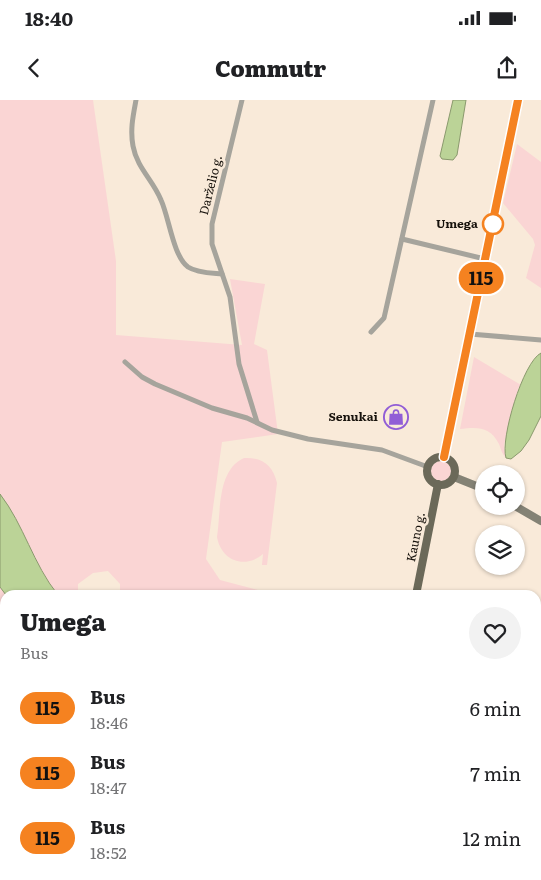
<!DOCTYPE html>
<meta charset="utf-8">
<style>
:root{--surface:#fff;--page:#f2f2f2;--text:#202124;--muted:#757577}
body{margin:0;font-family:Literata,serif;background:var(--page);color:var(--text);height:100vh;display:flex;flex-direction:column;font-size:19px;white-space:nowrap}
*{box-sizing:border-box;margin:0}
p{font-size:16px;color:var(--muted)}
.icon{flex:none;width:28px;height:28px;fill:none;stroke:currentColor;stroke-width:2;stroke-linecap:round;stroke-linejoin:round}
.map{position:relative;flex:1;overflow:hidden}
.sheet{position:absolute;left:0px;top:490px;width:541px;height:290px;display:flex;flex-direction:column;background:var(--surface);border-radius:15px 15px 0 0;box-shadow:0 1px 4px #0004}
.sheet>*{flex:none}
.badge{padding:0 10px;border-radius:16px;font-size:18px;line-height:32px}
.tools{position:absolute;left:475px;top:365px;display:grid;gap:10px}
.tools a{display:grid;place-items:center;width:50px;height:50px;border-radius:50%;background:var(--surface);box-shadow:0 1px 4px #0004;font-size:25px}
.map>.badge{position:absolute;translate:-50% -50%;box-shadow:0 0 0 2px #fff}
.round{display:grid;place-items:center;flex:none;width:52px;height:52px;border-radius:26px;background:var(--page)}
.overview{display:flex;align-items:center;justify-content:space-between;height:85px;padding:0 20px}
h1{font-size:24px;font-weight:800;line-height:38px}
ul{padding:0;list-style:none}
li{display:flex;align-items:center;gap:15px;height:65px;padding:0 20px}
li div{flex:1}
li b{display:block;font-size:19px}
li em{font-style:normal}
li .badge{min-width:55px;font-weight:700;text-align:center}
.status{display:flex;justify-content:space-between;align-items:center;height:35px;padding:0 25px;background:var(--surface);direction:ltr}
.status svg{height:14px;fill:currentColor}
header{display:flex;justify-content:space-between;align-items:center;height:65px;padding:0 20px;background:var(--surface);font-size:22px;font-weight:800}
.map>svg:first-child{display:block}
.green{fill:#fad5d4}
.water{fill:#bbd397;stroke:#8a996d}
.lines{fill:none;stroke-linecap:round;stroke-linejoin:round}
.street{stroke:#a6a49c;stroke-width:5}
.secondary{stroke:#848275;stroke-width:8}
.primary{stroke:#6b6959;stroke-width:8}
.line-casing{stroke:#fff;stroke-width:11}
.line{stroke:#f58220;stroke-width:8}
.stop-dot{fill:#fff;stroke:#f58220;stroke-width:2.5}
.labels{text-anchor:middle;stroke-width:5;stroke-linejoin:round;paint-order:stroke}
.street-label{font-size:12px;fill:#17120c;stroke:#f9ead9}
.stop-label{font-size:12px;font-weight:bold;fill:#17120c;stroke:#f9ead9;text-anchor:end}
.poi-label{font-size:12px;font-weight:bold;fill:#17120c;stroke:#f9ead9;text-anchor:end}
</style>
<div class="status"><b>18:40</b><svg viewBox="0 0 49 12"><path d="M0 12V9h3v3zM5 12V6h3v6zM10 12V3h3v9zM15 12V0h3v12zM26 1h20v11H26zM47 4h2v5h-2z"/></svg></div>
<header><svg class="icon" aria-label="back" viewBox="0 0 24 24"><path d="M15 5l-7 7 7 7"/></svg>Commutr<svg class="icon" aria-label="share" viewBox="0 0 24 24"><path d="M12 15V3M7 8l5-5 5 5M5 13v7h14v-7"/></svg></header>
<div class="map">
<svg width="541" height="780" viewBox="0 0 541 780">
<rect width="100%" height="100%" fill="#f9ead9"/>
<g class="green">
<path d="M0 0H93L116 161V235L242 245 230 179 265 184 254 244 267 250 278 334 222 342 206 459 220 480 277 495H120V484L108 471 93 473 78 484V495H58C33 464 24 425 0 394Z"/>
<path d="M517 44 541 62V188L526 178 535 145 533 139 503 103Z"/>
<path d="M474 257 521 285 518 289 504 345 506 358C502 354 501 349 499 344 490 326 477 327 460 329Z"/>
<path d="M244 358C262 357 273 365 277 383L267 465H262L263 454C244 470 221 460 217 437 221 411 217 370 244 358Z"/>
<circle cx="441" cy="371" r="10"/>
<path d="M0 487 6 495 5 775H57L58 780H0Z"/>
<path d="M109 775H149L148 780H113Z"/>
</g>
<g class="water">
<path d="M453 0H466L457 55 453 60 442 59 440 56Z"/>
<path d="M541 253V316L529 340 521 351 511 359 506 358C500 339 523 262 541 253Z"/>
<path d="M0 394C24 425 33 464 58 495H6L0 487Z"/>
<path d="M57 775H109L113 780H58Z"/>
</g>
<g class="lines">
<g class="street">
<path d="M136 0C133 16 130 30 133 46 137 68 153 80 161 100 169 117 173 156 188 167 197 173 212 173 222 174"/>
<path d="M242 0 212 124V144L230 197 239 264 257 322"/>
<path d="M402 139 485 159"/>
<path d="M371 232 384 218 433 0"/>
<path d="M470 234 541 240"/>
<path d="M125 262 142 277 155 284 212 308 247 318 272 330 308 339 382 350 428 367"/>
<path d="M255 775 256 780"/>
</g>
<g class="secondary">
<path d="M454 377 484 389"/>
<path d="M515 406 541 421"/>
</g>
<g class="primary">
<circle cx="441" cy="371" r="14"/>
<path d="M444 357 518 0"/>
<path d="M416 495 438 384"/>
<path d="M536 703 541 705"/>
<path d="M355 780 356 775"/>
</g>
</g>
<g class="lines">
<defs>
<path id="line" d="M444 357 518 0"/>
</defs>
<use href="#line" class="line-casing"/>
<use href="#line" class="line"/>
</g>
<defs>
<symbol id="shop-ring" viewBox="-11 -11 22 22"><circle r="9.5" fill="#f9ead9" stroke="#915dd6" stroke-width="1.5"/><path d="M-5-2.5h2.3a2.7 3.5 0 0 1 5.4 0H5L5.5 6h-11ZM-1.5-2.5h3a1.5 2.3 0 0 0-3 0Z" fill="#915dd6"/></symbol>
</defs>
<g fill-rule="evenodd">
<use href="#shop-ring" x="382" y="303" width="28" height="28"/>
</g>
<circle class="stop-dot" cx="493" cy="124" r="10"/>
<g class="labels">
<g class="street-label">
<text transform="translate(211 85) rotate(-76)" y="4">Darželio g.</text>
<text transform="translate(416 437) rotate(-78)" y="4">Kauno g.</text>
</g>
<g class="stop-label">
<text x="478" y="128">Umega</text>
</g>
<g class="poi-label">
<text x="378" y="321">Senukai</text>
</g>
</g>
</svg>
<div class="tools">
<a><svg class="icon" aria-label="locate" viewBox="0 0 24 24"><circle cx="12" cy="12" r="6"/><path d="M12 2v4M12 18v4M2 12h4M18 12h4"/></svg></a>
<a><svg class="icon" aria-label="layers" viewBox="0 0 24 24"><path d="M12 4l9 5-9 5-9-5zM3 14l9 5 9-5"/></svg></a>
</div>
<b class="badge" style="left:481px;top:178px;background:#f58220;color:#111">115</b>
<section class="sheet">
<div class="overview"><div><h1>Umega</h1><p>Bus</p></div><a class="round"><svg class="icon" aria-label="heart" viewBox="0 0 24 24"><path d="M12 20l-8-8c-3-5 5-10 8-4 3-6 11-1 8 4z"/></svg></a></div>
<ul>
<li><span class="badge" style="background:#f58220;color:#111">115</span><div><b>Bus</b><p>18:46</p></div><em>6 min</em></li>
<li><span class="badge" style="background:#f58220;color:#111">115</span><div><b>Bus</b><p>18:47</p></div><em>7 min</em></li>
<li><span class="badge" style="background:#f58220;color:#111">115</span><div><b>Bus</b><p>18:52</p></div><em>12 min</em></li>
</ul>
</section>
</div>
